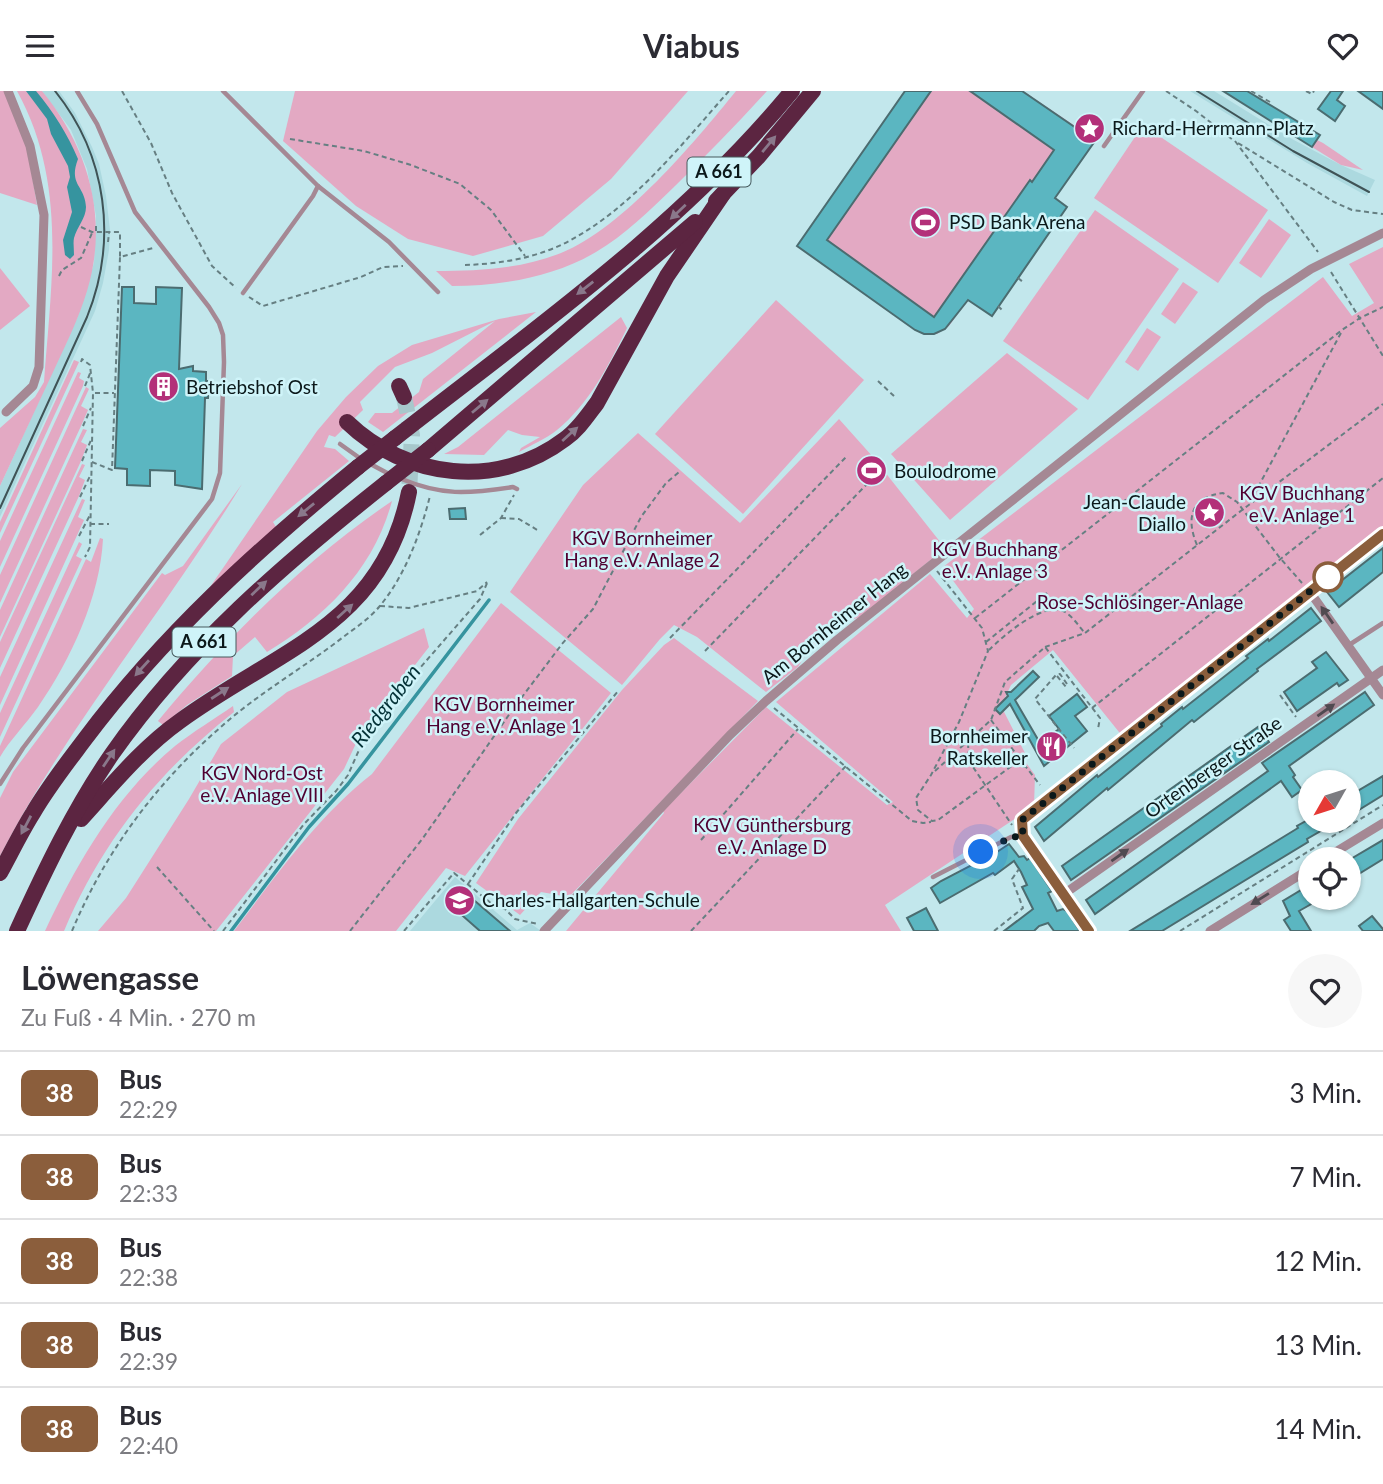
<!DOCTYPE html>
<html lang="de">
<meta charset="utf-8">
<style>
:root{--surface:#fff;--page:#f7f7f7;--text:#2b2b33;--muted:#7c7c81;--line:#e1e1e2}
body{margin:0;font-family:Lato,sans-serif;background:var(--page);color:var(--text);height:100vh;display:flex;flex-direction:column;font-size:26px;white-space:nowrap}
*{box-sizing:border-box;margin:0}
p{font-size:23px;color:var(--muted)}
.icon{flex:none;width:38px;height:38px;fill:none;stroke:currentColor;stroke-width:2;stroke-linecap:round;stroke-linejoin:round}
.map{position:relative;height:840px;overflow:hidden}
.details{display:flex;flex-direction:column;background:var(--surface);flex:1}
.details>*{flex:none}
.badge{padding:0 14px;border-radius:10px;font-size:24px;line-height:46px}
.needle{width:46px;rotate:231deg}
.buttons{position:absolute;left:1298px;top:679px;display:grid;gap:14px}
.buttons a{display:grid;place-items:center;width:63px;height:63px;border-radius:50%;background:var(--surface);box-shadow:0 2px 5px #0004;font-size:35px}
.you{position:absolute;width:35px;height:35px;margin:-18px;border:5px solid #fff;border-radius:50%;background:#1a73e8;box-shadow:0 0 0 10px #1a73e833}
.map>.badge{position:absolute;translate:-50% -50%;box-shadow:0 0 0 4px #fff}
.round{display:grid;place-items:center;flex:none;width:74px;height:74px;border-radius:37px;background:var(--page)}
.summary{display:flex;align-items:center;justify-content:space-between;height:119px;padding:0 21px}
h1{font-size:33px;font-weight:700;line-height:52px}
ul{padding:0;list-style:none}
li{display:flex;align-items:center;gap:21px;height:84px;padding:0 21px;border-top:2px solid var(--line)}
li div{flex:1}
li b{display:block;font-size:26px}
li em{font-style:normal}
li .badge{min-width:77px;font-weight:700;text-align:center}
header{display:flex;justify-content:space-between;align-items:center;height:91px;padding:0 21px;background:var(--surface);font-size:32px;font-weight:700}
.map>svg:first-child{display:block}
.built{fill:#acd9df}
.green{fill:#e3a9c3}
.water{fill:#36949f}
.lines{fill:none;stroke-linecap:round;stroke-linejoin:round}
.stream{stroke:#36949f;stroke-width:3.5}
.building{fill:#5bb6c1;stroke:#4b6c70;stroke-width:2}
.highway-tunnel{stroke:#a7c8cc;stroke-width:16;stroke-dasharray:16 8;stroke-linecap:butt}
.path{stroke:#667f82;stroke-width:2;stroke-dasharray:5 3.5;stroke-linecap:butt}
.lane{stroke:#a58894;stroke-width:4.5}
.street{stroke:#a58894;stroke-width:9}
.highway{stroke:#5c2541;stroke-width:16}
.tram{stroke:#3f5356;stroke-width:2}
.highway-bridge{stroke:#5c2541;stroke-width:16}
.oneway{fill:#8a788b}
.oneway2{fill:#504a51}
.line-casing{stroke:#fff;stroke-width:16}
.line{stroke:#8b5e3c;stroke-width:10}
.walk{stroke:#0b181a;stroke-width:7;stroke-dasharray:0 12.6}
.stop-dot{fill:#fff;stroke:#8b5e3c;stroke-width:3.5}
.labels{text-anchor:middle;stroke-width:5;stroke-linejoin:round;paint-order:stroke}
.shield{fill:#cff4f9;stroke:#465a5d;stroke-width:2}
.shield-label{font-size:18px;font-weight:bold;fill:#0b181a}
.poi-label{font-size:19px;fill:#0b181a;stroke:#cff4f9;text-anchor:start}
.park-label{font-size:19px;fill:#500031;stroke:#cff4f9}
.street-label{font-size:19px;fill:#0b181a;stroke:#cff4f9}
.water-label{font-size:21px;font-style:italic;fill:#043237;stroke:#cff4f9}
</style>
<header><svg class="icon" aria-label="menu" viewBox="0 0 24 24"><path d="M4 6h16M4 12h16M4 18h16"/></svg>Viabus<svg class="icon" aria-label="heart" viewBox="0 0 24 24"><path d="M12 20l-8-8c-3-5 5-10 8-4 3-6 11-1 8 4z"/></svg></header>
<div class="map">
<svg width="1383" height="840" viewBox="0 0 1383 840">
<rect width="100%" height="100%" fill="#c2e7ec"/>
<g class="built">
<path d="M42 0H59L75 22 92 56 99 73 106 105 110 139 109 159 103 192 95 220 0 426V395L77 227 94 172 96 125 87 78 71 39Z"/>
<path d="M1190 0H1214L1292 48 1341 74 1375 89 1367 105 1307 72Z"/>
<path d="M455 786 517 839 530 832 541 840H410Z"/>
</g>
<g class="green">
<path d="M0 0H4L26 49 37 114 0 102Z"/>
<path d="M17 0H42C89 57 109 128 87 200 79 227 66 253 54 279 36 317 18 356 0 395V337L35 306 44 291C51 192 68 92 17 0Z"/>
<path d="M295 0H688L611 88 543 145 473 165 408 148 356 115 283 50Z"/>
<path d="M736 0H767C737 33 706 65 674 96 650 119 625 144 596 161 554 186 501 195 452 195L436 180C478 180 521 178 561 162 623 137 694 52 736 0Z"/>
<path d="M905 0H1023L1096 49 1055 107 968 209 949 235 937 243H928L915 239 797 155Z"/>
<path d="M1143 34 1268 119 1218 192 1094 107Z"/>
<path d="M1317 49 1323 52 1363 79 1341 74 1312 56Z"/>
<path d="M1095 119 1179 178 1088 309 1003 250Z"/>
<path d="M1269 128 1291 144 1261 187 1239 172Z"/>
<path d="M1383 156V439L1123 646 1053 559 1011 594 1001 615 1025 662 1021 665 1035 684 1034 715 885 814 901 840H566L664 722 663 720 766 616 887 714 893 711 776 611 930 483 967 527 974 518 943 476 1323 186 1352 225 1374 212 1349 173Z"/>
<path d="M0 177 30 215 0 239Z"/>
<path d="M1183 191 1198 201 1175 233 1161 223Z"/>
<path d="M776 209 864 289 743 423 655 343Z"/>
<path d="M536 221 383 341 368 331 375 322H392L419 301 423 288 495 230 432 262 395 276 360 311 363 319 335 346 329 344 324 356 335 358 349 370 273 431 276 436 210 496 317 340 346 306 378 275 412 254 499 228Z"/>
<path d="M621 226 627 237C609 274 589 313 557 339 546 348 531 354 519 361L521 357 540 346 522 344 508 339 484 364 444 363 458 356Z"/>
<path d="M1147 237 1161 246 1138 280 1125 271Z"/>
<path d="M1007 262 1078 318 950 429 891 363Z"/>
<path d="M74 269 79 271 0 442V431Z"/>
<path d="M78 281 81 282 79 287 84 290 83 295 0 476V450Z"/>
<path d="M86 296 89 298 81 315 88 319 81 335 0 512V484Z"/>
<path d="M839 328 873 366 945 457 861 526 847 530 807 562 798 576 766 601 697 546 674 534 660 548 622 594 510 501 583 394 638 342 740 432Z"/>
<path d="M83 338 87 339 81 351 87 354 81 370 0 546V519Z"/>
<path d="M82 373 85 374 79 386 85 389 79 405 0 577V551Z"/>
<path d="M242 393C166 519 68 633 0 765V707L13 681 162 482 165 484 183 475Z"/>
<path d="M82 408 85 409 78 426 84 429 0 614V586Z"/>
<path d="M392 410C374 478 325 526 267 561L255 546 233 565 232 585 187 614 163 634 158 630C226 548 303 470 392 410Z"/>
<path d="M100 447 103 448C100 506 71 568 38 616 26 633 9 650 0 666V655L86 468 91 471Z"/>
<path d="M79 451 82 453 76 465 82 468 0 646V622Z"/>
<path d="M501 512 611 602 465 785 446 777 396 840H234C276 785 316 727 372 683Z"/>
<path d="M424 537 429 556 359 646 344 678 216 840H98L126 807 189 708 221 653 287 601Z"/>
<path d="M674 547 758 610 569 806 541 801 520 824 476 792 518 728 622 599 664 554Z"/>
<path d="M233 615 234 621C158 681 102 750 64 840H45C77 772 116 704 175 655 193 641 214 628 233 615Z"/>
</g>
<path class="water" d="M26 0H36C53 20 68 44 78 68 68 94 85 94 86 116 86 127 77 136 74 147 73 152 74 158 74 164L70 168 65 164 63 149 72 121 67 96 70 86 68 75 51 43 47 28Z"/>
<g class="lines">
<path class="stream" d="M231 840 309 736 348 693 489 509"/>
</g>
<g class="building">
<path d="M905 0H931L827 149 934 226 1030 89 1032 91 1054 59 970 0H1022L1095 50 1055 107 1067 116 992 225 968 209 945 238 934 243H924L915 239 797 155Z"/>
<path d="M1223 0H1247L1320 44 1312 56Z"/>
<path d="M1331 0H1343L1337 9 1345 15 1335 30 1318 18Z"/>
<path d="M1358 0H1383V18Z"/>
<path d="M122 196H134V212L156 213V196L182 197 179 278 193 275V280L206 281V290H209L208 307H205L202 398 175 394V380L150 379V395L127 394V378L115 377Z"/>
<path d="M465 417 466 428H450L449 418Z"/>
<path d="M1383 457V481L1339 516 1327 501Z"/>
<path d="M1311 517 1321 530 1257 578 1258 580 1194 631 1192 629 1108 699 1107 697 1044 750 1035 736 1097 684 1098 686 1162 635 1161 633 1182 616 1183 618 1248 567 1246 565 1268 548 1269 550Z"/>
<path d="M1326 561 1348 589 1339 595 1337 592 1297 620 1284 601 1317 577 1312 571Z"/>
<path d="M1033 580 1039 586 1015 609 1040 652 1059 638 1049 625 1077 603 1087 616 1075 625 1087 640 1044 675 1010 613 1000 623 995 618 1008 605 1006 601H1011Z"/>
<path d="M1365 601 1374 614 1289 675 1295 684 1293 686 1302 699 1292 706 1281 690 1095 823 1086 809 1268 680 1262 672Z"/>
<path d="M1258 636 1269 651 1071 789 1062 775Z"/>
<path d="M1383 685V704L1349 725V705Z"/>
<path d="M1306 730H1338L1307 748 1308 751 1162 840H1130L1298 737 1297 735Z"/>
<path d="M1383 749V768L1349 789V769Z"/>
<path d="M1009 753 1019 766 1024 765 1027 769 1030 767 1052 800 1048 802 1057 820 1063 818 1067 820 1080 840H1054L1048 832 1039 835 1034 840H1004L1033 818 1022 796 1027 794 1021 781 1014 770 995 784 993 782 940 812 931 797 941 790 997 761Z"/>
<path d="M1311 793V810L1313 812 1299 820 1311 840H1291L1284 829 1290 825 1283 810Z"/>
<path d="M468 804 510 840H480L456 819Z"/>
<path d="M926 817 938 840H914L907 827Z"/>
<path d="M1372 825 1383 838V840H1363L1359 835Z"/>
</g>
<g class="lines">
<path class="highway-tunnel" d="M404 306 412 344 409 401"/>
<g class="path">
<path d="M122 0 151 52 172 102 212 175 236 197"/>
<path d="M1166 0 1196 20 1233 49"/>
<path d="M1251 0 1270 11"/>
<path d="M1306 0 1312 3 1314 0"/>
<path d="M290 48 364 60 411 74 460 93 491 119 525 165"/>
<path d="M1235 50 1318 161"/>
<path d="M1238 52 1334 111 1352 119 1383 123"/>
<path d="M81 136 92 141H120V166L153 157"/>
<path d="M96 140V132"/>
<path d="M108 151 109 142"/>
<path d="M465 174C500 173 537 167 569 150 633 116 682 53 729 0"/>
<path d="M1331 181 1383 265"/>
<path d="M59 185 62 179 81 167 92 142"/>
<path d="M1018 187 1023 191"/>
<path d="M249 206 263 215 361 186 383 176 403 175"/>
<path d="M998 215 1003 220"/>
<path d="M81 271 82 268 90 274 93 302 90 456 85 466"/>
<path d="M878 290 895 306"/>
<path d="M85 295 91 280"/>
<path d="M95 302H114"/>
<path d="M83 335 91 317"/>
<path d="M82 370 91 349"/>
<path d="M92 371 112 379 120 166"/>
<path d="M80 406 90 385"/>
<path d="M1250 411 1342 240"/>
<path d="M501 427 519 428 539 440"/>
<path d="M90 433H109"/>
<path d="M480 444 501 427 514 404"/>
<path d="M79 445 90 424"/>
<path d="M1197 454C1186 428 1190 406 1223 402L1237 411 1280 467 1302 492"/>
<path d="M937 480 982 537 988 560 959 631 931 684 916 707 918 719 932 730 938 729 1013 674 1026 676 1040 694"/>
<path d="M380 515 409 517 477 500 487 491"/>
<path d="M975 527 1342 239 1360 227 1383 216"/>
<path d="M670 547 847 365"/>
<path d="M986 551 1047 502"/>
<path d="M1045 556 1085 542 1242 419 1383 313"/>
<path d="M989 559C1003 545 1044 509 1065 521 1072 525 1079 535 1084 541"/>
<path d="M705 560 868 392"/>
<path d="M1057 585 1066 596 1067 594"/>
<path d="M1067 593 1060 583 1056 584 1035 608 1074 657"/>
<path d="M1280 604 1296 626"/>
<path d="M774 617 912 730 923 732 931 731"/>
<path d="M1092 617 1383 387"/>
<path d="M991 629 1025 675"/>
<path d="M968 652 969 670 1012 734"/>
<path d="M935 680 991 629 1005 591 1045 556 1100 627 1098 638"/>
<path d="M701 749 798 638"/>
<path d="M157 776 214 840"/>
<path d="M468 793 516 722 619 599"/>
<path d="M72 840C105 761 157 691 222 635 259 602 303 577 342 547 355 537 369 528 379 516 405 485 420 444 430 405"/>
<path d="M223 840 304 733 336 700 348 684 359 659 413 585 480 508 488 490"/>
<path d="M350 840 423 747 513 618 562 553 593 518 641 426 666 392 679 381"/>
<path d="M404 840 454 782 492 813 505 818 515 828 538 833"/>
<path d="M691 840 846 675"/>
<path d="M994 840 1023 817 1012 788 1019 778"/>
<path d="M1180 840 1383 714"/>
</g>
<g class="lane">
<path d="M223 0 318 95 389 151 438 201"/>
<path d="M1104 55 1143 0"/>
<path d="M243 202 313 105 318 95"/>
<path d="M340 353 361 368 391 384"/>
<path d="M399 387C442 405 467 403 513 396L517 398"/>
<path d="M1349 554 1383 532"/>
<path d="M0 693 23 657 212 408 220 382 224 271 223 244 219 232 209 216 135 121 97 33 77 0"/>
<path d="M933 786 1011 746 1022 745"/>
</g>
<g class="street">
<path d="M6 321 33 295 39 276 44 124 30 55 8 0"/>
<path d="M1310 501 1383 604"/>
<path d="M1324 768 1383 732"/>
<path d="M1064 803 1383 579"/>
<path d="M544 840 730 644 766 610 837 549 1264 209 1311 178 1383 142"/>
<path d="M1089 840 1023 745 1022 729 1383 443"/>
<path d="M1210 840 1311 777"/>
</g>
<g class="highway">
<path d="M716 110 759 65 813 0"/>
<path d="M399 295 404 306"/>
<path d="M347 331C406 388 498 399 565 348 578 339 587 325 597 312L667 185 723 103"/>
<path d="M395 347C533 239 680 136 792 0"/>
<path d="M428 359 695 131"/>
<path d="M81 728C112 694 142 657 180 630 277 559 383 534 409 401"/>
<path d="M0 782C11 762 21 741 33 722 48 696 67 672 85 648 163 544 258 458 358 376"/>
<path d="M17 840C45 779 74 718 112 663 187 556 285 472 386 392"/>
</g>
<g class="tram">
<path d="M1197 0 1293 60 1369 101"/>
<path d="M0 417 87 226C118 149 107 65 55 0"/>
</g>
<g class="highway-bridge">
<path d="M358 376 395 347"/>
<path d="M386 392 428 359"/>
</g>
</g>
<defs><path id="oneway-solid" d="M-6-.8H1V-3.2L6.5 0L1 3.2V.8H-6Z" transform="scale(1.75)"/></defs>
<g class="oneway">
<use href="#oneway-solid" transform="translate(769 53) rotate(-50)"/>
<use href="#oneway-solid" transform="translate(678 121) rotate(137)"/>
<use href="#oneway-solid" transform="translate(585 197) rotate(142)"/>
<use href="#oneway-solid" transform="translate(480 315) rotate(-40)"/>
<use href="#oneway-solid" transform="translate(570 343) rotate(-42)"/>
<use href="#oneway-solid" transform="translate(306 419) rotate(141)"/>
<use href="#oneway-solid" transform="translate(259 497) rotate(-43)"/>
<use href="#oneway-solid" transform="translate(345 520) rotate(-42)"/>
<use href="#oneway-solid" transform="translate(142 577) rotate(132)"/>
<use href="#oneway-solid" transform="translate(220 602) rotate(-33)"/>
<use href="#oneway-solid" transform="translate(109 667) rotate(-56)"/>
<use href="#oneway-solid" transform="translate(26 734) rotate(118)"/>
</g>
<g class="oneway2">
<use href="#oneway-solid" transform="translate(1327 524) rotate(-125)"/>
<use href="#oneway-solid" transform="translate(1326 619) rotate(-35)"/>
<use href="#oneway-solid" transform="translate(1120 764) rotate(-35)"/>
<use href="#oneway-solid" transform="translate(1260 808) rotate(148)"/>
</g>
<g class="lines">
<defs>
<path id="line" d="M1089 840 1023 745 1022 729 1383 443"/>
</defs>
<use href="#line" class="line-casing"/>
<use href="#line" class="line"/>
<path class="walk" d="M981 761 1012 746 1023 745 1022 729 1328 486"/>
</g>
<defs>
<symbol id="sight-disc" viewBox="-11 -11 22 22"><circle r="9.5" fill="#b33079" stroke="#cff4f9"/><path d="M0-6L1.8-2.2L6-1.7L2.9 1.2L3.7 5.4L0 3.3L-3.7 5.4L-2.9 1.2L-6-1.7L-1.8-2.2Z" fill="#fff"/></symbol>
<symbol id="stadium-disc" viewBox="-11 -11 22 22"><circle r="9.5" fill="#b33079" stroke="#cff4f9"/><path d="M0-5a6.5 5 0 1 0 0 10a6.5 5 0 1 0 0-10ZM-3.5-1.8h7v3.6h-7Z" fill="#fff"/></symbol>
<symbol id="building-disc" viewBox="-11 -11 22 22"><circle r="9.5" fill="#b33079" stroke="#cff4f9"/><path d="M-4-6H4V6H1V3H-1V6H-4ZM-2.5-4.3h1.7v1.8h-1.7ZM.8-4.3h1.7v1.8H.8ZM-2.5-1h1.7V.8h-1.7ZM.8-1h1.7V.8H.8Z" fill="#fff"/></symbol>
<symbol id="restaurant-disc" viewBox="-11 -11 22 22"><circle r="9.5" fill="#b33079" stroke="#cff4f9"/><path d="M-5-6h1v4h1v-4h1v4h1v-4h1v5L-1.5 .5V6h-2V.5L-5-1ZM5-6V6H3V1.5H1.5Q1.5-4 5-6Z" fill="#fff"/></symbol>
<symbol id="school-disc" viewBox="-11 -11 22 22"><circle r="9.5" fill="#b33079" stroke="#cff4f9"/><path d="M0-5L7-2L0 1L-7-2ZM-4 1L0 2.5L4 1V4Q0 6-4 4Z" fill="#fff"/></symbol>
</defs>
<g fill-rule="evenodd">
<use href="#sight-disc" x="1072" y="20" width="35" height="35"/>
<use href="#stadium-disc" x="908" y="114" width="35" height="35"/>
<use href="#building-disc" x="146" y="278" width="35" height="35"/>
<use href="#stadium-disc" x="854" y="362" width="35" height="35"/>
<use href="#sight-disc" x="1192" y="404" width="35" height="35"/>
<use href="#restaurant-disc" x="1034" y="638" width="35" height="35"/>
<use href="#school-disc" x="442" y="792" width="35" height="35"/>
</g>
<circle class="stop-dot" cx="1328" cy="486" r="14"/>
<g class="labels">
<g class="shield">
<rect x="687.5" y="66.5" width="63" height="29" rx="5"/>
<rect x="172.5" y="536.5" width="63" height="29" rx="5"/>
</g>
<g class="shield-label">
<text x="719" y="87">A 661</text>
<text x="204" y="557">A 661</text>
</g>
<g class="poi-label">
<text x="1112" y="44">Richard-Herrmann-Platz</text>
<text x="949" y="138">PSD Bank Arena</text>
<text x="186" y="303">Betriebshof Ost</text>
<text x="894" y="387">Boulodrome</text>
<text x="1186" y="418" text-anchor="end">Jean-Claude<tspan x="1186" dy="22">Diallo</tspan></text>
<text x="1028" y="652" text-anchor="end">Bornheimer<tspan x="1028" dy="22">Ratskeller</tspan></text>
<text x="482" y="816">Charles-Hallgarten-Schule</text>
</g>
<g class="park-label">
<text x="1302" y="409">KGV Buchhang<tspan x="1302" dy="22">e.V. Anlage 1</tspan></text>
<text x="642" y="454">KGV Bornheimer<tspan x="642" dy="22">Hang e.V. Anlage 2</tspan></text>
<text x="995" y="465">KGV Buchhang<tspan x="995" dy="22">e.V. Anlage 3</tspan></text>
<text x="1140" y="518">Rose-Schlösinger-Anlage</text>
<text x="504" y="620">KGV Bornheimer<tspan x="504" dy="22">Hang e.V. Anlage 1</tspan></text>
<text x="262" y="689">KGV Nord-Ost<tspan x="262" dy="22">e.V. Anlage VIII</tspan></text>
<text x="772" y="741">KGV Günthersburg<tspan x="772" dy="22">e.V. Anlage D</tspan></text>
</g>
<g class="street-label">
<text transform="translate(834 532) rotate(-39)" y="7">Am Bornheimer Hang</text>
<text transform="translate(1213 676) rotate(-35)" y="7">Ortenberger Straße</text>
</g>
<g class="water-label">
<text transform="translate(386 615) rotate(-52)" y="7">Riedgraben</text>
</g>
</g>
</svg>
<div class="buttons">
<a><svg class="needle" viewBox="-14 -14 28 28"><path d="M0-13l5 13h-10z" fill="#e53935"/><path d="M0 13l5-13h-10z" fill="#7c7c81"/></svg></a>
<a><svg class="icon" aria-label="locate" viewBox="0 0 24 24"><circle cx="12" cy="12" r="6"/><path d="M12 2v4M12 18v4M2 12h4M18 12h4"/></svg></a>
</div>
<div class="you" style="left:981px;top:761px"></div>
</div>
<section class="details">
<div class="summary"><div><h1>Löwengasse</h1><p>Zu Fuß · 4 Min. · 270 m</p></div><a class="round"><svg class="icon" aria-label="heart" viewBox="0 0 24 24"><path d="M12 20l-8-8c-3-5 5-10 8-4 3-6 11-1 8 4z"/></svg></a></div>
<ul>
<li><span class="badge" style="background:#8b5e3c;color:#fff">38</span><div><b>Bus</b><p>22:29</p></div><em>3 Min.</em></li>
<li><span class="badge" style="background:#8b5e3c;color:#fff">38</span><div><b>Bus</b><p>22:33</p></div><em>7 Min.</em></li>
<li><span class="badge" style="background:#8b5e3c;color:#fff">38</span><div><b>Bus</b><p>22:38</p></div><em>12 Min.</em></li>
<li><span class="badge" style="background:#8b5e3c;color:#fff">38</span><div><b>Bus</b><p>22:39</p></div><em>13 Min.</em></li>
<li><span class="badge" style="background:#8b5e3c;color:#fff">38</span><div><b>Bus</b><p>22:40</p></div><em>14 Min.</em></li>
</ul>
</section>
